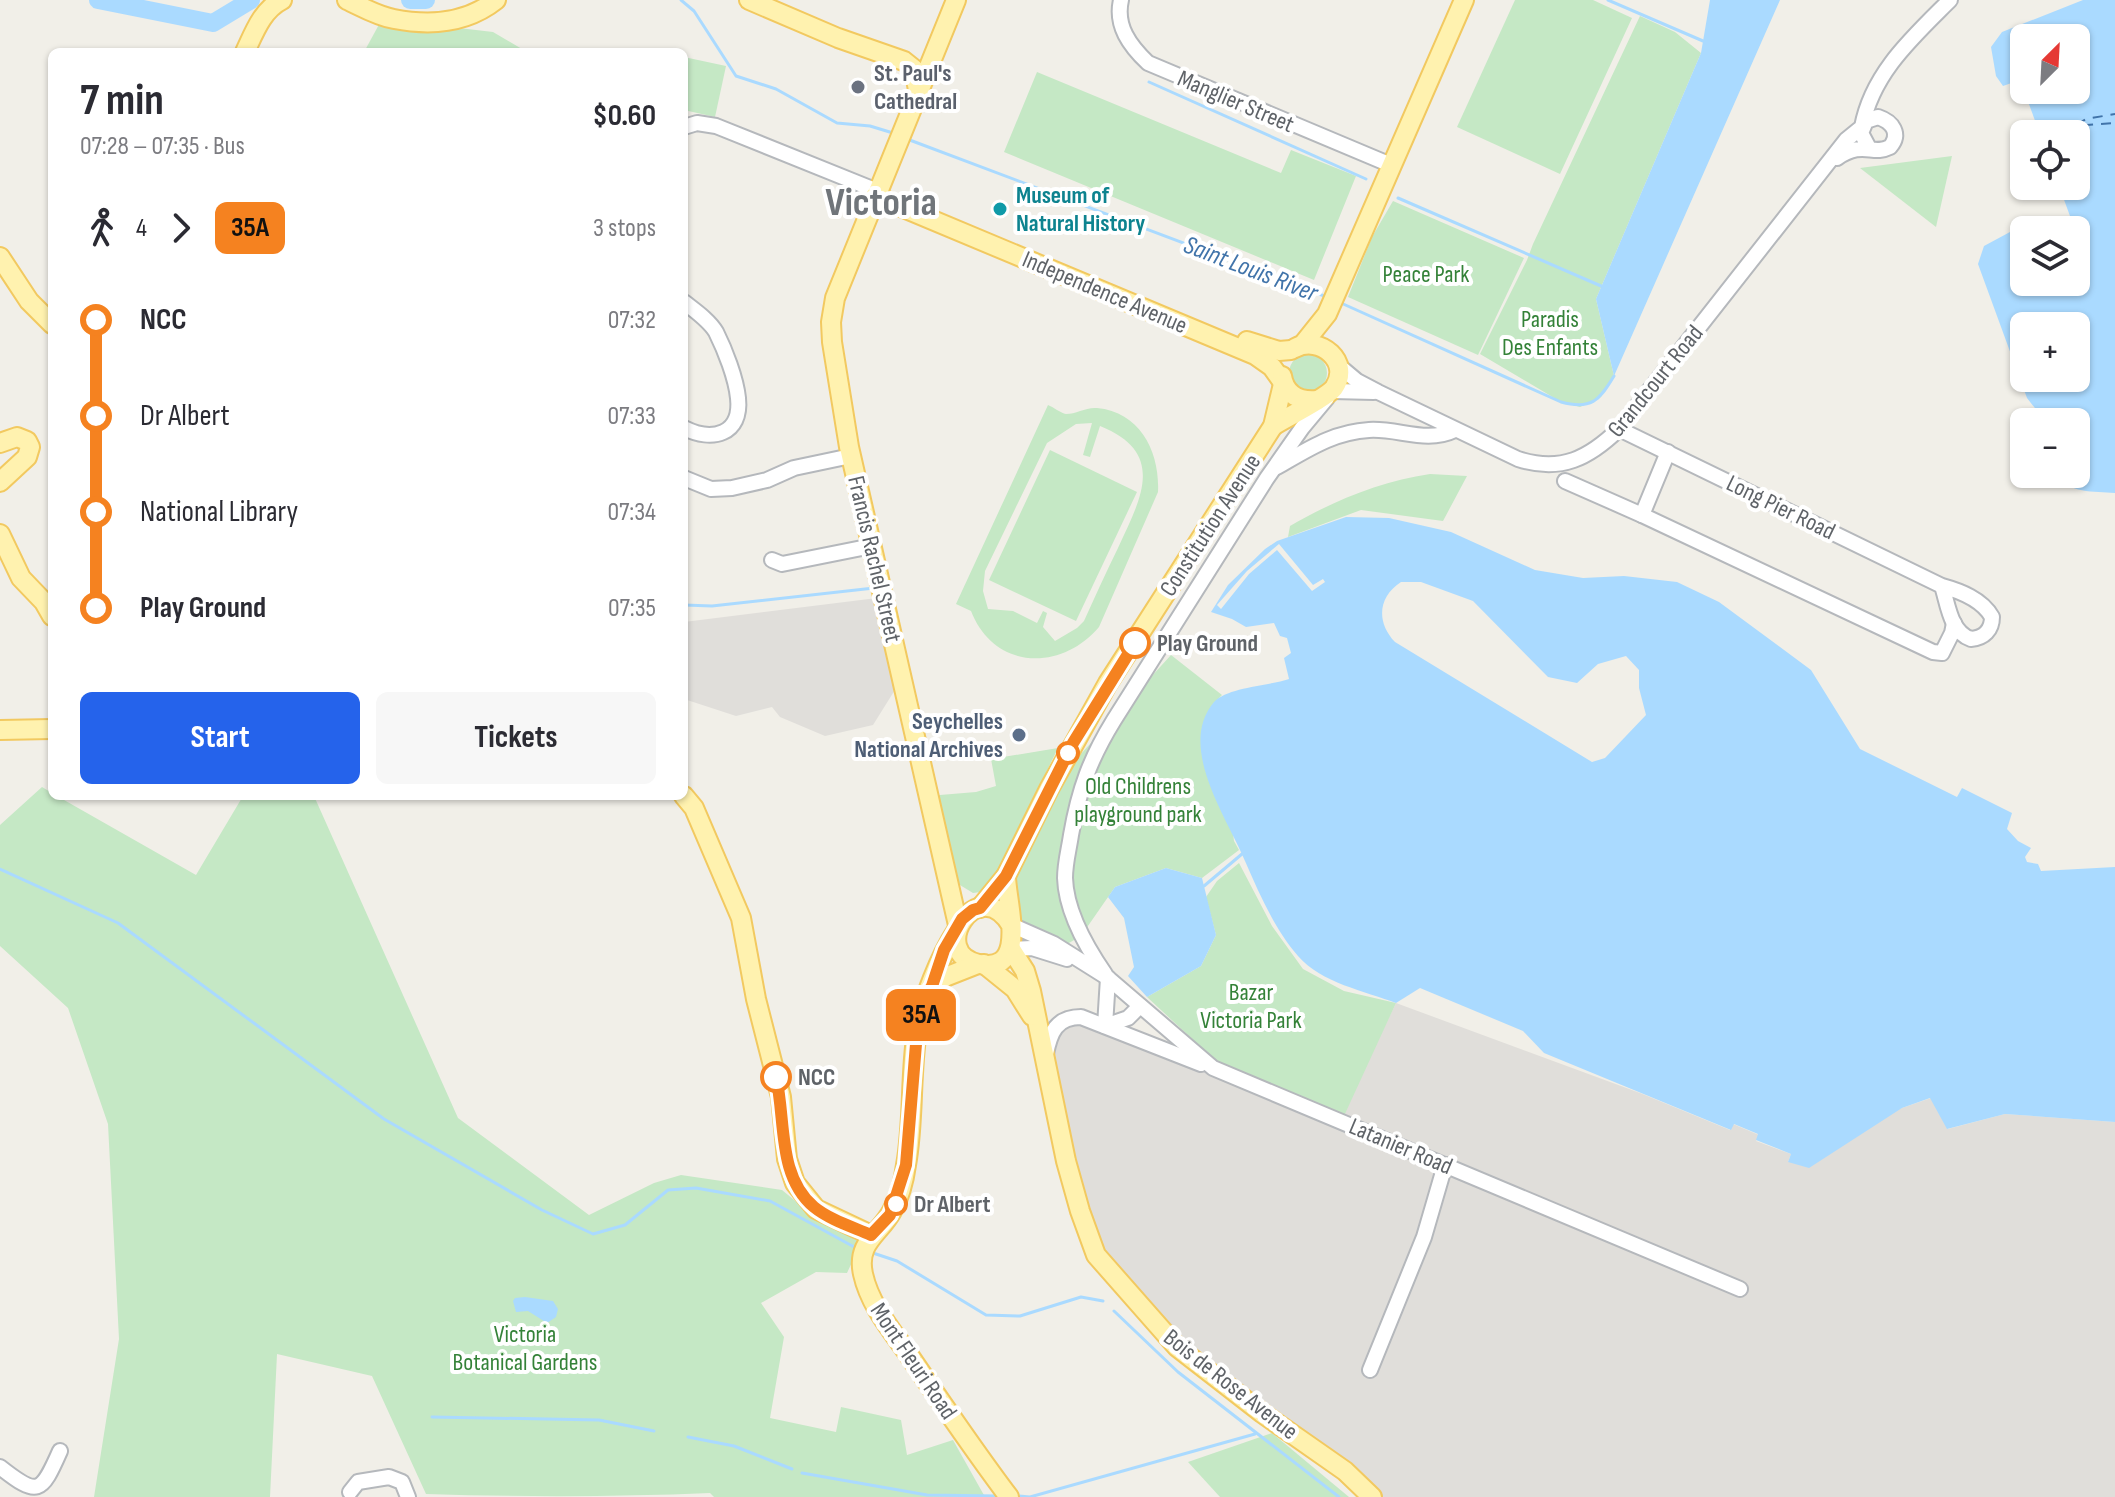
<!DOCTYPE html>
<meta charset="utf-8">
<style>
:root{--surface:#fff;--page:#f7f7f7;--text:#2b2b33;--muted:#7c7c81;--accent:#2563eb}
body{margin:0;font-family:"Sofia Sans Condensed",sans-serif;background:var(--page);color:var(--text);height:100vh;display:flex;flex-direction:column;font-size:30px;white-space:nowrap}
*{box-sizing:border-box;margin:0}
p{font-size:26px;color:var(--muted)}
.icon{flex:none;width:44px;height:44px;fill:none;stroke:currentColor;stroke-width:2;stroke-linecap:round;stroke-linejoin:round}
.map{position:relative;flex:1;overflow:hidden}
.drawer{position:absolute;left:48px;top:48px;width:640px;height:752px;display:flex;flex-direction:column;background:var(--surface);border-radius:12px;box-shadow:0 2px 6px #0004}
.drawer>*{flex:none}
.badge{padding:0 16px;border-radius:12px;font-size:28px;line-height:52px}
.needle{width:52px;rotate:24deg}
.fabs{position:absolute;left:2010px;top:24px;display:grid;gap:16px}
.fabs a{display:grid;place-items:center;width:80px;height:80px;border-radius:12px;background:var(--surface);box-shadow:0 2px 6px #0004;font-size:40px}
.map>.badge{position:absolute;translate:-50% -50%;box-shadow:0 0 0 4px #fff}
.legs{display:flex;align-items:center;gap:12px;height:88px;padding:0 32px;font-size:26px}
.legs p{margin-inline-start:auto}
.summary{display:flex;align-items:center;justify-content:space-between;height:136px;padding:0 32px}
h1{font-size:44px;font-weight:700;line-height:60px}
.action{display:flex;gap:16px;margin-top:auto;padding:16px 32px}
.action a{flex:1;height:92px;border-radius:12px;background:var(--accent);color:#fff;font-size:32px;font-weight:700;line-height:92px;text-align:center}
.action a+a{background:var(--page);color:var(--text)}
ul{padding:0 32px;list-style:none}
li{display:flex;align-items:center;gap:28px;height:96px;font-size:30px}
li i{display:grid;place-items:center;width:12px;height:100%;margin:0 10px;background:currentColor}
li i::after{content:'';width:20px;height:20px;margin:-10px;border:6px solid;border-radius:50%;background:var(--surface)}
li p{margin-inline-start:auto}
li:first-child i{background:linear-gradient(#0000 50%,currentColor 0)}
li:last-child i{background:linear-gradient(currentColor 50%,#0000 0)}
.map>svg:first-child{display:block}
.industrial{fill:#e0deda}
.green{fill:#c5e8c5;fill-rule:evenodd}
.water{fill:#aadaff;fill-rule:evenodd}
.pier{fill:#f1efe8}
.lines{fill:none;stroke-linecap:round;stroke-linejoin:round}
.stream{stroke:#aadaff;stroke-width:3}
.river{stroke:#aadaff;stroke-width:18}
.ferry{stroke:#4174aa;stroke-width:2;stroke-dasharray:10 8;stroke-linecap:butt}
.minor-casing{stroke:#b5b8bc;stroke-width:18}
.major-casing{stroke:#f2c960;stroke-width:22}
.minor{stroke:#fff;stroke-width:14}
.major{stroke:#fff2af;stroke-width:18}
.line-1-casing{stroke:#fff;stroke-width:18}
.line-1{stroke:#f58220;stroke-width:12}
.worship-dot{fill:#6b7280;stroke:#fff;stroke-width:3}
.culture-dot{fill:#0f9aa8;stroke:#fff;stroke-width:3}
.stop-1-dot{fill:#fff;stroke:#f58220;stroke-width:4}
.service-dot{fill:#5c6f8a;stroke:#fff;stroke-width:3}
.labels{text-anchor:middle;stroke-width:8;stroke-linejoin:round;paint-order:stroke}
.worship-label{font-size:24px;font-weight:bold;fill:#5b616d;stroke:#fff;text-anchor:start}
.street-label{font-size:24px;fill:#5f6368;stroke:#fff}
.culture-label{font-size:24px;font-weight:bold;fill:#0d838f;stroke:#fff;text-anchor:start}
.park-label{font-size:24px;fill:#348238;stroke:#fff}
.stop-label{font-size:24px;font-weight:bold;fill:#5f6368;stroke:#fff;text-anchor:start}
.service-label{font-size:24px;font-weight:bold;fill:#4e5e75;stroke:#fff;text-anchor:end}
.water-label{font-size:26px;font-style:italic;fill:#4174aa;stroke:#fff}
.town-label{font-size:40px;font-weight:bold;fill:#70757a;stroke:#fff}
</style>
<div class="map">
<svg width="2115" height="1497" viewBox="0 0 2115 1497">
<rect width="100%" height="100%" fill="#f1efe8"/>
<g class="industrial">
<path d="M877 598 898 685 873 725 825 736 780 717 772 707 736 716 684 699V622Z"/>
<path d="M1396 1003 1640 1093 1730 1130 1733 1124 1759 1135 1756 1141 1791 1154 1788 1162 1902 1108 1931 1098 1948 1129 2005 1114 2115 1122V1497H1382L1349 1465 1265 1408 1182 1341 1105 1257 1087 1209 1053 1053 1063 1027 1075 1019 1204 1072 1219 1064 1376 1044Z"/>
</g>
<g class="green">
<path d="M1515 0H1593L1632 18 1560 174 1457 127Z"/>
<path d="M1640 16 1675 32 1701 53 1596 299 1614 376 1601 397 1580 407 1561 402 1480 354 1527 260 1533 244Z"/>
<path d="M382 19 493 32 527 52H364Z"/>
<path d="M684 57 726 66 715 117 684 110Z"/>
<path d="M1037 72 1281 173 1291 150 1356 176 1314 280 1004 152Z"/>
<path d="M1952 156 1936 227 1860 168Z"/>
<path d="M1393 201 1524 258 1478 355 1348 297 1372 237Z"/>
<circle cx="1308" cy="373" r="19"/>
<path d="M1048 405C1053 407 1061 413 1066 414 1076 414 1086 407 1097 408 1141 412 1160 453 1158 492L1099 627C1061 672 994 670 971 611L956 604ZM1092 423 1083 455 1090 457 1100 426C1168 453 1140 500 1118 548 1106 572 1095 597 1084 621L1077 628 1055 641 1043 627 1047 613 1043 611 1037 623 1013 611 988 609 983 591 985 571 1047 443 1076 424Z"/>
<path d="M1050 450 1137 492 1076 621 989 580Z"/>
<path d="M1430 474 1467 476 1443 521 1361 510 1288 537 1290 526C1333 501 1381 481 1430 474Z"/>
<path d="M1171 655 1222 695 1217 700 1234 841 1239 850 1202 878 1166 868 1115 887 1081 936 1062 947 1011 925 1006 876 1049 789Z"/>
<path d="M1058 748 988 891 973 893 955 882 928 796 976 792 996 786 991 759Z"/>
<path d="M42 787 52 793V796H57L196 875 243 796H314L458 1118 589 1215 654 1183 681 1175 782 1190 810 1213 861 1243 847 1273 816 1272 761 1303 784 1337 770 1418 836 1432 841 1407 901 1420 907 1455 953 1440 985 1497H714L710 1493C617 1497 520 1497 426 1494L372 1376 277 1354 270 1497H94L119 1339 108 1124 68 1008 0 946V825Z"/>
<path d="M1239 863 1272 926 1303 969 1344 991 1396 1003 1344 1116 1219 1064 1147 997 1201 966 1216 935 1206 897 1217 881Z"/>
<path d="M1272 1433 1349 1497H1220L1188 1462Z"/>
</g>
<g class="water">
<path d="M1710 0H1780L1614 376 1596 299 1701 53Z"/>
<path d="M2083 0H2115V493C2094 491 2068 494 2056 474H2076V422H2039L2038 412 2027 398 1978 264 1984 246 2010 232 2024 230V282H2076V230H2068L2074 227 2059 186H2076V134H2040L2020 80 2003 86 1996 76 1991 47 2002 32ZM2076 38V90H2024V38ZM2076 326V378H2024V326Z"/>
<path d="M1346 517 1389 518 1451 532 1535 570 1583 578 1624 576 1677 582 1719 602 1811 670 1860 749 1957 797 1962 788 2012 813 2007 829 2018 841 2031 848 2025 857 2027 862 2038 864 2041 871 2115 867V1122L2005 1114 1947 1129 1930 1098 1902 1108 1809 1168 1788 1162 1791 1154 1756 1140 1758 1134 1734 1124 1731 1130 1544 1053 1523 1031 1420 988 1396 1003C1365 991 1321 983 1298 956 1275 930 1259 893 1245 861 1228 819 1176 747 1214 702 1228 687 1269 686 1289 679L1284 658 1291 653 1287 638 1280 636 1274 623 1246 627 1232 619 1211 612 1228 585 1265 549 1277 541ZM1401 582H1421L1473 601 1548 677 1577 683 1598 664 1626 656 1639 670V688L1646 715 1605 758 1592 762 1395 642C1376 622 1378 597 1401 582Z"/>
<path d="M1166 868 1202 878 1216 935 1201 966 1147 997 1128 976 1134 967 1124 918 1108 897 1115 887Z"/>
<path d="M525 1297 553 1301 558 1309 556 1317 547 1323 528 1311 516 1312 513 1301 515 1298Z"/>
</g>
<path class="pier" d="M1279 544 1313 585 1323 579 1325 582 1312 591 1277 550 1249 574 1221 609 1217 605 1247 571Z"/>
<g class="lines">
<g class="stream">
<path d="M681 0 694 11 736 76 776 89 837 123 870 126 893 133"/>
<path d="M1608 0 1703 41"/>
<path d="M1149 82 1366 179"/>
<path d="M907 139 1327 297"/>
<path d="M1398 198 1601 286"/>
<path d="M1341 303 1561 402C1591 410 1599 401 1614 376"/>
<path d="M684 605 712 606 874 588"/>
<path d="M0 869 118 923 384 1119 542 1210 593 1234 625 1225 668 1190 696 1188 770 1201 856 1248"/>
<path d="M1204 886 1242 854"/>
<path d="M873 1253 897 1261 986 1315 1020 1316 1081 1297 1103 1301"/>
<path d="M1114 1311 1178 1372 1339 1497"/>
<path d="M432 1417 599 1420 654 1431"/>
<path d="M688 1437 734 1446 792 1469"/>
<path d="M802 1473 927 1495 998 1496"/>
<path d="M1019 1496 1030 1497 1255 1434"/>
</g>
<g class="river">
<path d="M98 0 213 23 251 0"/>
<path d="M410 0H426"/>
</g>
<g class="ferry">
<path d="M2061 134 2086 119 2115 114"/>
<path d="M2067 134 2087 125 2115 123"/>
</g>
<defs>
<g id="minor">
<path d="M1121 0C1115 26 1130 46 1148 63L1391 165"/>
<path d="M684 127 697 123 716 126 870 188"/>
<path d="M1837 158C1863 140 1872 156 1890 147 1901 134 1893 122 1878 117L1866 121 1861 133 1869 148"/>
<path d="M684 302C694 310 709 320 716 332 725 350 736 378 738 398 742 435 712 442 684 428"/>
<path d="M1338 365 1357 381 1378 392 1518 459C1561 473 1589 458 1619 429L1846 140 1862 127C1872 73 1913 37 1950 0"/>
<path d="M1332 391 1374 392"/>
<path d="M1619 429 1942 586C1960 591 1982 599 1992 617 1992 630 1984 638 1971 639 1950 632 1948 604 1942 586"/>
<path d="M1668 452 1642 515 1933 652 1942 653 1952 633 1954 623"/>
<path d="M1277 467C1307 450 1333 432 1369 430 1399 428 1426 444 1455 430"/>
<path d="M684 478 711 489 732 488 767 480 794 468 851 456"/>
<path d="M1565 481 1642 515"/>
<path d="M772 560 782 564 872 546"/>
<path d="M1011 925 1054 944 1108 978 1213 1068 1740 1289"/>
<path d="M1011 949 1032 948 1067 959"/>
<path d="M1105 974C1087 948 1066 911 1065 878 1065 863 1069 849 1071 835 1079 789 1090 759 1114 720L1267 478 1302 428 1327 398"/>
<path d="M1108 978 1105 1026 1128 1018 1140 1006"/>
<path d="M1046 1054C1050 1033 1056 1017 1081 1017L1201 1064"/>
<path d="M1370 1370 1424 1237 1445 1165"/>
<path d="M0 1467C38 1497 41 1494 60 1451"/>
<path d="M350 1492 358 1482 389 1477 402 1482 408 1497"/>
</g>
<g id="major">
<path d="M347 0C362 7 377 16 394 19 430 26 467 23 496 0"/>
<path d="M749 0 838 38 904 61 914 69 918 90"/>
<path d="M956 0 835 298 831 322 832 342 849 447 958 925"/>
<path d="M245 52C254 33 262 10 282 0"/>
<path d="M875 196 1255 355 1272 367 1282 381"/>
<path d="M0 257 29 301 52 324"/>
<path d="M1247 341 1279 351 1291 350"/>
<path d="M1303 344 1327 314 1464 0"/>
<path d="M1282 376C1285 395 1300 402 1318 400"/>
<path d="M1273 426C1286 418 1327 397 1334 388 1352 362 1320 335 1295 348"/>
<path d="M0 443 17 437 27 441 30 447 27 457 0 482"/>
<path d="M0 534 21 578 44 602 52 616"/>
<path d="M0 730 52 729"/>
<path d="M684 796 694 808 741 918 756 999 781 1097 787 1159 795 1183 816 1209 871 1235"/>
<path d="M1006 876C1006 901 1030 974 979 964 926 953 978 871 1011 925"/>
<path d="M980 908 1006 876 1049 789 1108 683 1273 426 1283 384"/>
<path d="M957 930C940 956 922 1001 917 1031 910 1075 914 1121 906 1165 904 1180 899 1198 892 1211 880 1234 856 1242 863 1274 870 1306 893 1332 911 1358 943 1405 975 1452 1009 1497"/>
<path d="M1011 949 1025 971 1031 991 1066 1161 1080 1211 1096 1255 1177 1347 1262 1413 1345 1471 1372 1497"/>
<path d="M984 964 1015 989 1032 1016"/>
<path d="M932 986 945 977 978 964"/>
</g>
</defs>
<use href="#minor" class="minor-casing"/>
<use href="#major" class="major-casing"/>
<use href="#minor" class="minor"/>
<use href="#major" class="major"/>
</g>
<g class="lines">
<defs>
<path id="line-1" d="M776 1077C786 1120 777 1176 814 1207 830 1220 853 1227 871 1235L890 1215 906 1165 917 1032 927 994 932 986 944 950 962 919 973 910 980 908 1006 876 1073 743 1135 643"/>
</defs>
<use href="#line-1" class="line-1-casing"/>
<use href="#line-1" class="line-1"/>
</g>
<circle class="worship-dot" cx="858" cy="87" r="8"/>
<circle class="culture-dot" cx="1000" cy="209" r="8"/>
<g class="stop-1-dot">
<circle cx="1135" cy="643" r="14"/>
<circle cx="1068" cy="753" r="10"/>
<circle cx="776" cy="1077" r="14"/>
<circle cx="896" cy="1204" r="10"/>
</g>
<circle class="service-dot" cx="1019" cy="735" r="8"/>
<g class="labels">
<g class="worship-label">
<text x="874" y="81">St. Paul's<tspan x="874" dy="28">Cathedral</tspan></text>
</g>
<g class="street-label">
<text transform="translate(1236 101) rotate(23)" y="8">Manglier Street</text>
<text transform="translate(1105 292) rotate(23)" y="8">Independence Avenue</text>
<text transform="translate(1655 381) rotate(-51)" y="8">Grandcourt Road</text>
<text transform="translate(1781 507) rotate(26)" y="8">Long Pier Road</text>
<text transform="translate(1210 525) rotate(-57)" y="8">Constitution Avenue</text>
<text transform="translate(875 559) rotate(77)" y="8">Francis Rachel Street</text>
<text transform="translate(1401 1146) rotate(23)" y="8">Latanier Road</text>
<text transform="translate(914 1361) rotate(56)" y="8">Mont Fleuri Road</text>
<text transform="translate(1231 1384) rotate(38)" y="8">Bois de Rose Avenue</text>
</g>
<g class="culture-label">
<text x="1016" y="203">Museum of<tspan x="1016" dy="28">Natural History</tspan></text>
</g>
<g class="park-label">
<text x="1426" y="282">Peace Park</text>
<text x="1550" y="327">Paradis<tspan x="1550" dy="28">Des Enfants</tspan></text>
<text x="1138" y="794">Old Childrens<tspan x="1138" dy="28">playground park</tspan></text>
<text x="1251" y="1000">Bazar<tspan x="1251" dy="28">Victoria Park</tspan></text>
<text x="525" y="1342">Victoria<tspan x="525" dy="28">Botanical Gardens</tspan></text>
</g>
<g class="stop-label">
<text x="1157" y="651">Play Ground</text>
<text x="798" y="1085">NCC</text>
<text x="914" y="1212">Dr Albert</text>
</g>
<g class="service-label">
<text x="1003" y="729">Seychelles<tspan x="1003" dy="28">National Archives</tspan></text>
</g>
<g class="water-label">
<text transform="translate(1251 268) rotate(21)" y="9">Saint Louis River</text>
</g>
<g class="town-label">
<text x="881" y="215">Victoria</text>
</g>
</g>
</svg>
<div class="fabs">
<a><svg class="needle" viewBox="-14 -14 28 28"><path d="M0-13l5 13h-10z" fill="#e53935"/><path d="M0 13l5-13h-10z" fill="#7c7c81"/></svg></a>
<a><svg class="icon" aria-label="locate" viewBox="0 0 24 24"><circle cx="12" cy="12" r="6"/><path d="M12 2v4M12 18v4M2 12h4M18 12h4"/></svg></a>
<a><svg class="icon" aria-label="layers" viewBox="0 0 24 24"><path d="M12 4l9 5-9 5-9-5zM3 14l9 5 9-5"/></svg></a>
<a>+</a>
<a>−</a>
</div>
<b class="badge" style="left:921px;top:1015px;background:#f58220;color:#111">35A</b>
<section class="drawer">
<div class="summary"><div><h1>7 min</h1><p>07:28 – 07:35 · Bus</p></div><b>$0.60</b></div>
<div class="legs"><svg class="icon" aria-label="walk" viewBox="0 0 24 24"><circle cx="13" cy="4" r="2"/><path d="M13 8l-2 6 4 7M11 14l-3 7M7 12l3-4h3l4 4"/></svg>4<svg class="icon" aria-label="forward" viewBox="0 0 24 24"><path d="M9 5l7 7-7 7"/></svg><b class="badge" style="background:#f58220;color:#111">35A</b><p>3 stops</p></div>
<ul>
<li><i style="color:#f58220"></i><b>NCC</b><p>07:32</p></li>
<li><i style="color:#f58220"></i><span>Dr Albert</span><p>07:33</p></li>
<li><i style="color:#f58220"></i><span>National Library</span><p>07:34</p></li>
<li><i style="color:#f58220"></i><b>Play Ground</b><p>07:35</p></li>
</ul>
<div class="action"><a>Start</a><a>Tickets</a></div>
</section>
</div>
